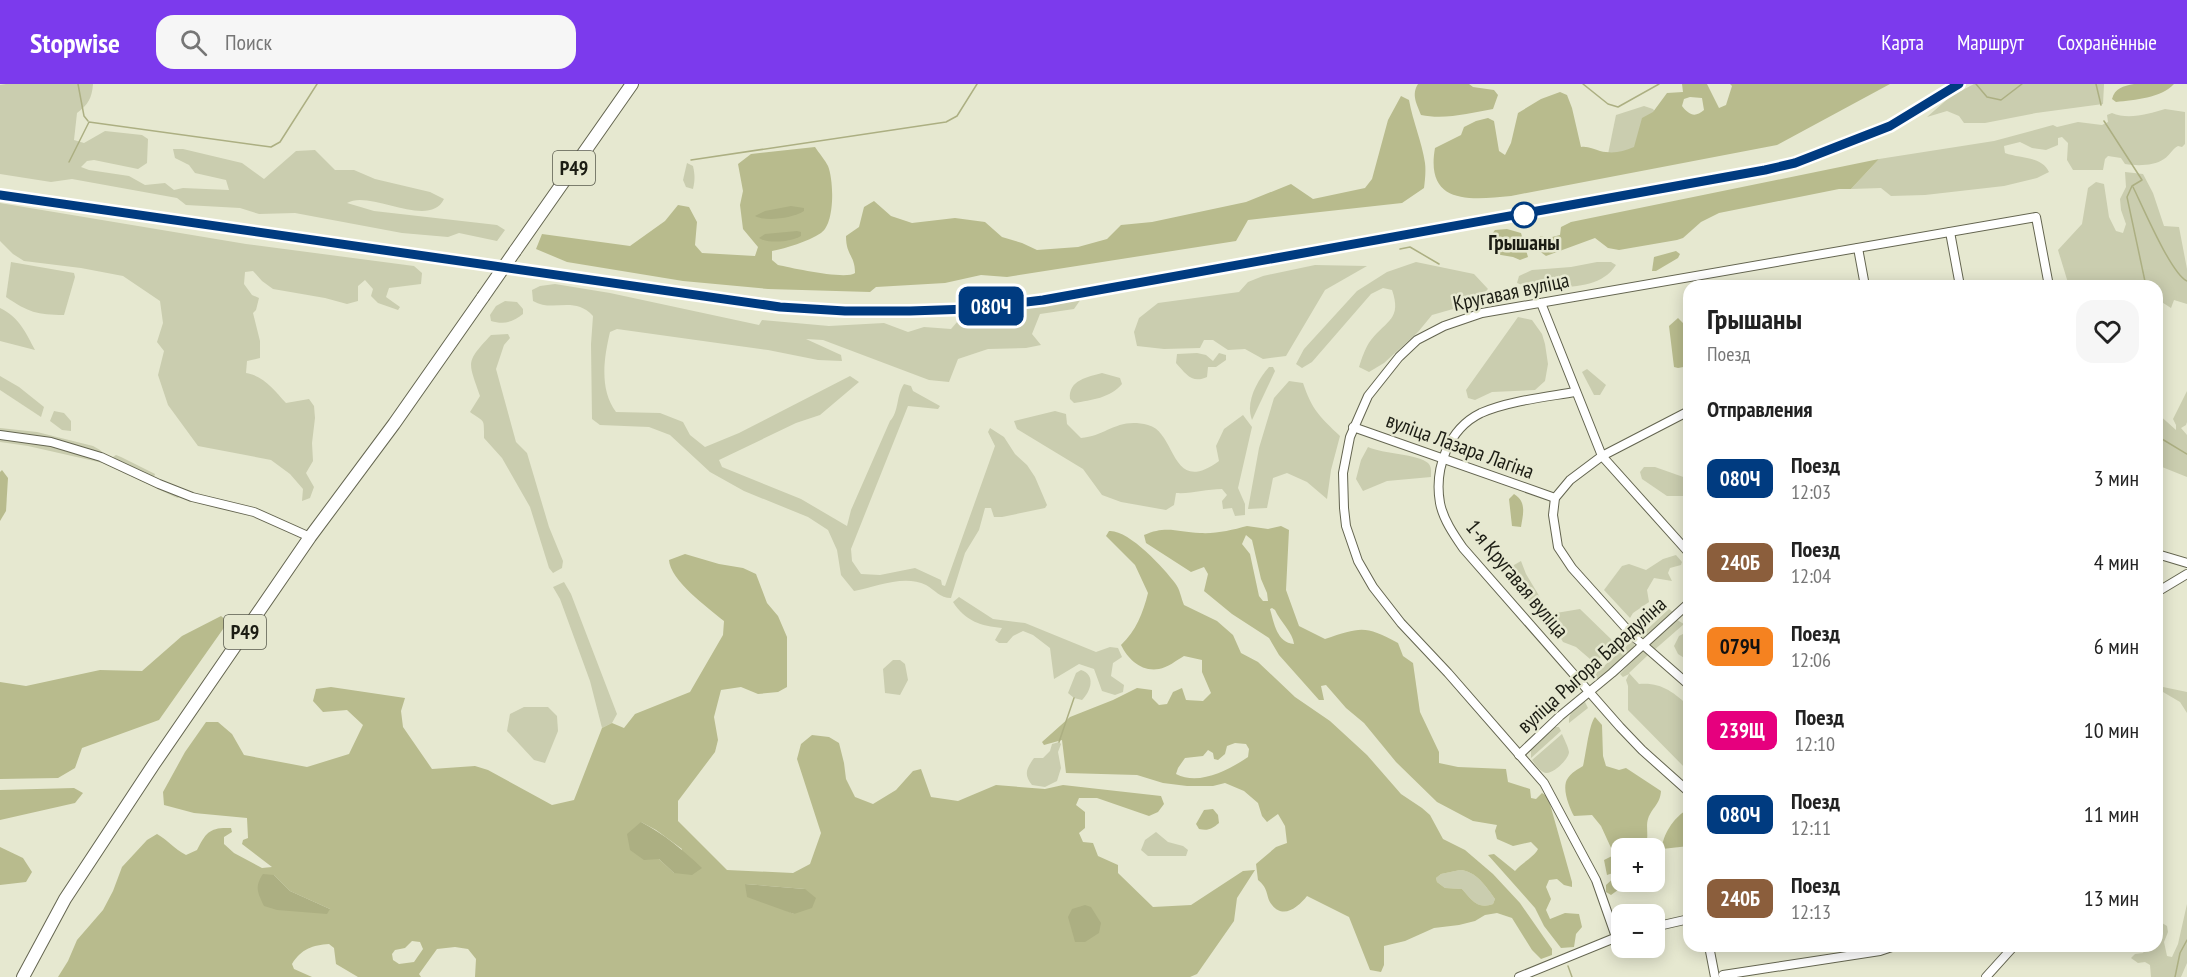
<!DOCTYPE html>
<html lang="ru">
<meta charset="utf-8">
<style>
:root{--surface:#fff;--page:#f6f6f6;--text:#222;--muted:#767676;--accent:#7c3aed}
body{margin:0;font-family:"PT Sans Narrow",sans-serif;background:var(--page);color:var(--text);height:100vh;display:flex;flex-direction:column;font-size:22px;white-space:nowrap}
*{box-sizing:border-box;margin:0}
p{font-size:20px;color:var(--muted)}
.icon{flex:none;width:33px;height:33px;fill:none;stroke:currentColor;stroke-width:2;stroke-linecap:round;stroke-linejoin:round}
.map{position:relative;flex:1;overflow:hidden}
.sheet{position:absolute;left:1683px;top:196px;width:480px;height:672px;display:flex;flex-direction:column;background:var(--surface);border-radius:18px;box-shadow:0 3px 15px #0003}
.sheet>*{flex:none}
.badge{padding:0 12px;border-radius:9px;font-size:21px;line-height:39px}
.buttons{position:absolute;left:1611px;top:754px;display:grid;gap:12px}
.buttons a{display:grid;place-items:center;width:54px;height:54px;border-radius:12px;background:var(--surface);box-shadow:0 3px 15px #0003;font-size:30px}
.map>.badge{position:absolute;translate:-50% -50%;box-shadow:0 0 0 3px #fff}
h2{padding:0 24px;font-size:22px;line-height:54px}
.round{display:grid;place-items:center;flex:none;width:63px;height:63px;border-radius:18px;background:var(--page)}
.summary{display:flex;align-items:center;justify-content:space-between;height:102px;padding:0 24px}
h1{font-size:28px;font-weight:600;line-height:45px}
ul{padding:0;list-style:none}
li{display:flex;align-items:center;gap:18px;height:84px;padding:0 24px}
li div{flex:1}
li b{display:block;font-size:22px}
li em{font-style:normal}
li .badge{min-width:66px;font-weight:700;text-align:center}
header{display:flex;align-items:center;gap:36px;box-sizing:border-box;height:84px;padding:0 30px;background:var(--accent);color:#fff}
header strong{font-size:28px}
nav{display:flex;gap:33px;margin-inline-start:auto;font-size:21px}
.search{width:420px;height:54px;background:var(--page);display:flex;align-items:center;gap:15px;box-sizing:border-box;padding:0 21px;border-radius:18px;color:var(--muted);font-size:22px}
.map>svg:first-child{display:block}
.green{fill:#cacdaf}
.forest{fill:#b8bb8d;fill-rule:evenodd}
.water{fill:#acaf82}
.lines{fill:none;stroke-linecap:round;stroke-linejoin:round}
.stream{stroke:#acaf82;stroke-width:1.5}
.minor-casing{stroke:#646550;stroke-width:10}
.highway-casing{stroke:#646550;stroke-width:14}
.minor{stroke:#fff;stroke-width:8}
.highway{stroke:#fff;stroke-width:12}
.rail{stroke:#4a4c3f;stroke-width:1.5;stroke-dasharray:9 4.5;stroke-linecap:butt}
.highway-bridge-casing{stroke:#646550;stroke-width:14;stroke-linecap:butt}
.highway-bridge{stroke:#fff;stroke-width:12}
.line-casing{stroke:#fff;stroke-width:14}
.line{stroke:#003b80;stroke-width:9}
.stop-dot{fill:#fff;stroke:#003b80;stroke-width:3}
.labels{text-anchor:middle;stroke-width:5;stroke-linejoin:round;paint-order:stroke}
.shield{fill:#e6e8d0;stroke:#58594c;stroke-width:1.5}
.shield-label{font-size:20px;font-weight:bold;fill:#1b1c13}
.stop-label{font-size:21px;font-weight:bold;fill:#1b1c13;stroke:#e6e8d0}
.street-label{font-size:21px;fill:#1b1c13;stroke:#e6e8d0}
</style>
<header>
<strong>Stopwise</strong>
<div class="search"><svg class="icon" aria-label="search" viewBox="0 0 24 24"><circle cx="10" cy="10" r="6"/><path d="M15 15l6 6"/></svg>Поиск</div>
<nav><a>Карта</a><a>Маршрут</a><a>Сохранённые</a></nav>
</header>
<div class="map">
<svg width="2187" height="893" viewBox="0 0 2187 893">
<rect width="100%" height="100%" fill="#e6e8d0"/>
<g class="green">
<path d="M6 0H93C92 14 88 21 77 29L74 56 84 59 105 47 142 51 148 55 147 79 138 85 94 76 87 77 81 83 89 86 129 92 145 101 165 99 174 106 183 104 229 106 226 96 195 89 189 81 175 74 173 65H183L242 79 264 95 296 67 315 66 335 86H354L375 95 430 108 444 115C429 146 370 105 347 119L374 127 497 141 505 146 497 157 459 149 448 153 402 149 295 129 259 130 240 124 186 121 177 114 72 95 51 98 0 90V1Z"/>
<path d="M1974 0H2104V1L2103 20 2036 29 1985 39H1964L1959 32 1947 27 1927 33 1951 12Z"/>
<path d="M1644 22 1653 25 1669 47 1635 67 1608 70 1616 31Z"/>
<path d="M2165 25 2185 28V60L2182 63 2178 62C2172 65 2170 71 2164 75 2154 82 2137 82 2125 80L2121 74 2108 72 2105 75 2103 86H2073L2067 76 2068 59 2062 53 2058 54V61L2046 66 2032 64 2020 58 2004 62 2005 69C2021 75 2042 72 2049 88L2037 94 2004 102 1925 111 1891 112 1881 104 1851 105 1879 75 1994 57 2053 41 2057 43 2078 38 2102 41 2108 38 2107 31 2112 29C2128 36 2149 30 2165 25Z"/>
<path d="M687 79 693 82C695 91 695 96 693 105L686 103 683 96Z"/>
<path d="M2125 88 2143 90 2153 109 2164 142 2179 143 2187 185V220L2174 216 2171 224 2157 215V202H2069L2058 166 2082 140 2088 104 2096 98 2104 100 2109 133 2116 147 2123 149 2126 140 2121 126 2120 115 2126 103Z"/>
<path d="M0 119 246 160 414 182 422 189 421 200 389 204 386 213 400 223 398 226 378 219 371 212 373 205 365 196 358 202V217L347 220 325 214 273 205 262 197 253 187 245 188 244 200 252 211 259 214 256 226 253 229 260 257V274L247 277 246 289C264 292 274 306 286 319L309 315 314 322 315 334 312 359 313 377 306 389 314 403 310 414 302 417 303 405 290 390 271 376 198 362 168 321 158 291 164 267 157 258 163 239 160 217 123 192 81 184 24 177 13 170 0 157Z"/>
<path d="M11 178 74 189 75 193 64 231C37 231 28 228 6 213Z"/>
<path d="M1416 178 1474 190 1488 205 1474 219 1432 231 1418 248 1384 279 1369 288 1359 283C1362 274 1365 264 1371 256 1387 236 1402 235 1392 206L1383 204 1371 210 1312 278 1302 284 1296 280 1304 265 1357 207 1387 188Z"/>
<path d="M1597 178H1611L1616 181C1598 209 1556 202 1527 203L1517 199 1519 192 1532 186 1571 183Z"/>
<path d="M1315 181 1367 182 1325 206 1286 272 1263 275 1245 265 1228 266 1213 256H1204L1200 264 1164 265 1137 262 1134 248 1139 234 1158 219 1239 208 1248 198 1263 192Z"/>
<path d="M555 200 610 209 759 241 762 236 829 242 884 239 908 248 924 243 951 245 958 237 987 234 1023 235 1011 224 1081 215 1074 225 1040 230 1032 250 1041 261 1026 264 988 265 958 275 949 298 929 296 823 256 806 255 841 271 842 277 818 276 768 266 617 245 610 248C604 274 599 305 616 328L660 329 683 338 690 351 705 363 739 349 850 292 859 298 820 331 796 339 719 376 722 383 801 415 847 442 851 426 890 337C899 328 896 312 904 300L911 302 913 307 940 322 938 325 908 322 851 465 852 477 861 490 880 491 915 484 941 496 942 501 945 502 995 362 988 348 990 344 1004 353 1015 370 1027 381 1035 393 1047 421 1045 424 1002 433H994L991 424H985L979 446 965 469 951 514C940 514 935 506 926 501 904 490 876 503 854 507L841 491 837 466 828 446 808 433 744 407 710 388 670 351 649 343 600 341 592 335 591 260 593 232C574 211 553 229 533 217L532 206 540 202Z"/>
<path d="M505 217 517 218 523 225V230C513 238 504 241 491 237L490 231 496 222Z"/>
<path d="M0 224C19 233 26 249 35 266L0 257Z"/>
<path d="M1518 233 1532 236 1542 250 1545 260 1548 280 1545 297 1535 306 1492 308 1475 316 1468 314 1466 306Z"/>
<path d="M508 250 510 254 504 261 496 285 516 358 527 369 549 443 563 477 562 484 553 489 549 484 530 423 502 374 484 354C484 333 485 339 470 328L480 312C468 277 465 279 491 251Z"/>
<path d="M1197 269 1206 271 1213 277 1219 269 1226 271V276L1216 283H1208L1207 293C1192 300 1186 290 1176 279L1177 270Z"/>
<path d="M1269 283H1273L1275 287 1252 336C1245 318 1257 297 1269 283Z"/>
<path d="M1587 285 1606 301 1600 311H1594L1582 288Z"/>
<path d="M1102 289 1120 294 1122 300C1110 314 1092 316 1074 319L1070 315C1068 296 1088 293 1102 289Z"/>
<path d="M0 292 19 303 44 323 41 333 0 306Z"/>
<path d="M1289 297 1303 299C1312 326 1320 333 1340 352L1331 386 1327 415 1307 398 1287 389 1273 394 1267 424 1248 425 1259 364 1274 314Z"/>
<path d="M2187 307V338L2186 341 2181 344 2187 351V393L2157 381V329L2176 346V341L2173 335Z"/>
<path d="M54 327 64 329 71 337V347L62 346 50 337Z"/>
<path d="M1055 327 1066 330 1067 340 1081 354C1107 352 1117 333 1148 341 1177 348 1170 413 1219 377L1216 362 1224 345 1243 331 1252 343 1238 404 1245 420V431L1235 432 1232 424 1223 425 1222 417 1227 411 1222 405C1206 405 1192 410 1176 409L1174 421 1166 426 1121 418 1102 411 1083 385 1017 345 1014 337Z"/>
<path d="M0 344 37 348 93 362 100 366 102 368 101 370 0 348Z"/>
<path d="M0 354 60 363 100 374 180 412 178 414 175 413 103 379 28 362 0 358Z"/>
<path d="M1368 363C1383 370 1418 370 1428 379 1432 383 1431 388 1431 393L1387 397 1363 407 1356 395 1361 376Z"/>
<path d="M116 371 121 373 155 390 154 393 114 375 113 373Z"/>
<path d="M1644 383H1655L1689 395V412H1667L1642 395 1640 388Z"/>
<path d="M1676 471 1682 478 1681 481 1670 484 1668 489 1672 497 1654 494 1647 506 1649 518 1633 529 1630 534 1604 506 1622 482 1629 480 1646 486 1663 475Z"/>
<path d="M1521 477 1526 490 1550 530 1580 525 1615 559 1597 577 1590 575 1576 563 1563 558 1553 541 1508 496 1514 481Z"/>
<path d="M564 498 571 510 617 630 612 639 602 644 590 597 560 515 553 503Z"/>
<path d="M959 513 993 535 1025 539 1096 568 1110 563 1118 564 1122 573 1113 579 1111 592 1124 601 1123 608 1115 611 1102 607 1094 585 1079 580 1054 595 1050 564 1033 551 1023 547 1013 552 1007 559H999L995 556 1002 544C981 542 965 537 953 518Z"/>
<path d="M1669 525 1673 528 1645 554 1640 552Z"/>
<path d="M1677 536 1684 540 1653 567 1650 563 1651 559Z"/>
<path d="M1689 547V577L1678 570 1674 562 1679 552Z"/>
<path d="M1633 556 1635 563 1597 597 1594 591Z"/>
<path d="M1642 567 1648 571 1629 589 1639 600C1661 598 1673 608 1689 622V688L1628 626V602L1626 596 1629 590 1623 593 1620 590Z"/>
<path d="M893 576H900L905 580 908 596 900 611 885 609 883 585Z"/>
<path d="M1081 586C1096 591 1091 607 1082 616L1074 614 1068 609 1076 589Z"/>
<path d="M2163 603 2187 608V629L2180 618 2163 608Z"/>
<path d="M1584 616 1588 624 1569 639C1568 628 1576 623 1584 616Z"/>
<path d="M524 623H548L557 632 558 647 545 679 534 676 507 647 510 630Z"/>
<path d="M1554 643H1559L1561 647 1531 674V665Z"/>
<path d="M1562 650C1564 655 1568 662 1569 668 1569 675 1553 690 1546 689 1540 688 1535 680 1532 676Z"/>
<path d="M1059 658 1061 660 1058 668 1061 684 1057 697 1045 703 1032 701C1023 690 1027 684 1034 674H1043L1050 667 1052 660Z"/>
<path d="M1156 748 1168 758 1183 762 1188 766 1186 772H1148L1141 766 1145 756Z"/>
<path d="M1460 786C1476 787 1486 802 1495 815L1493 820C1477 826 1471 815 1462 805L1445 804 1437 798 1436 794 1441 790Z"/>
<path d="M2187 820V879L2181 893H2151L2150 881 2145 878 2138 879 2131 874 2135 870 2143 869 2147 863 2157 862V836L2167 842 2168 848 2164 858 2167 872 2172 873 2178 860Z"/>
</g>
<g class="forest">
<path d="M1418 0H1469L1473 3 1494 6 1498 11 1493 25C1470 29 1445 36 1421 31 1417 20 1411 11 1418 0Z"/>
<path d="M1682 0H1707L1719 24 1726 21 1732 2 1730 0H1890L1777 61 1511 112C1470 116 1425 121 1435 64L1461 51 1464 43 1476 37 1488 34 1494 37 1499 67 1505 71 1511 59 1518 29 1541 15 1560 8 1567 11 1572 24 1581 63C1588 62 1593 65 1600 67 1613 70 1622 68 1634 63L1642 34 1653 28 1667 9 1683 8ZM1690 13 1702 14 1704 26C1695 34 1689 31 1682 22L1684 15Z"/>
<path d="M2134 0H2174C2161 14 2135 16 2116 18L2112 15C2115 4 2123 2 2134 0Z"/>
<path d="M1401 12 1409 16C1413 38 1422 58 1425 79 1426 87 1425 96 1424 104L1402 119 1248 136 1236 157 1007 193 981 191 945 199 876 203 870 208 768 205 683 197 567 178 536 165 542 150 630 162 665 137 678 121 689 123 697 138 695 161 702 169 755 172 758 163 743 145 740 121 743 107 738 80 751 70 815 63C819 69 825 76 828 82 834 97 835 140 821 149 807 158 787 164 772 167V176L778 181C792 184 846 196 855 189 855 171 846 172 846 152L859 143 864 123 874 117 891 132 912 139 955 134 985 138 1002 153 1022 159 1037 166 1078 163 1107 155 1121 141 1152 138 1246 118 1291 100 1313 115 1365 104 1372 95 1388 36Z"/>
<path d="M1879 75 1851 105H1839L1719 129 1701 138 1683 154 1677 156 1619 166 1608 164 1595 154 1546 172 1538 166 1540 152 1548 154 1560 151 1561 143 1571 138Z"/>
<path d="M1507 145 1521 149 1528 173 1520 176 1513 173 1495 170 1492 165V150L1495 146Z"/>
<path d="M1676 167 1680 170 1678 174 1656 187H1652L1654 173Z"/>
<path d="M1678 234 1684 240H1689V282L1678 284 1674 283 1669 242Z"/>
<path d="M2 386 8 394 6 427 0 437V388Z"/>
<path d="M1514 410C1527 418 1523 430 1521 443L1512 442 1509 415Z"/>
<path d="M1247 442 1268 445 1281 442 1289 446 1286 506 1299 542 1325 555C1361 543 1365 541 1398 559L1403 572 1413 579 1420 628 1439 668V679L1458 683 1506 685 1508 698 1530 705 1531 714 1536 715 1542 709 1548 713 1572 798V803L1564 801 1557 795 1549 796 1546 803 1551 815 1546 826 1550 835 1565 829 1579 830 1582 843 1576 850 1574 863 1561 864 1544 842 1535 824 1488 771 1494 770 1515 787C1523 778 1534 773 1538 765L1531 758 1513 762 1497 755 1495 747 1497 741 1473 737 1437 718 1396 678 1364 639 1346 624 1326 601 1321 602 1324 616H1319L1279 571 1269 554 1232 530 1204 507 1208 490 1204 483 1191 488 1146 459 1144 451C1166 441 1178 448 1200 449 1216 450 1232 446 1247 442ZM1246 451 1252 456 1261 495 1267 509 1268 517H1263L1259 512 1250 470 1242 460ZM1272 524 1275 526C1280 537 1293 549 1294 560 1277 559 1274 539 1270 525Z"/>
<path d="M1109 447C1128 445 1164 484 1175 499 1180 505 1181 514 1184 521L1217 537 1233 551 1241 569 1258 578 1295 613 1330 637 1367 671 1401 710 1422 724 1430 731 1443 755 1465 766 1493 790 1520 819 1552 865V871L1541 875 1532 866 1512 834 1497 829 1485 831 1475 837 1459 841 1434 844 1405 857 1384 862V881L1381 888 1370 886 1349 833 1307 812C1299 822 1284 836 1272 821 1265 812 1270 806 1258 796L1256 780 1276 763 1287 759 1285 742 1278 730 1267 738 1262 732 1258 719 1244 707 1225 699 1213 702H1187L1163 699 1137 691 1066 689 1062 656 1044 661 1042 658 1070 633 1113 616 1137 604 1152 606V614L1159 621 1167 620 1173 608 1182 604 1186 616 1203 617 1211 609 1202 588V576L1184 572C1177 576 1167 584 1159 585 1141 588 1128 575 1121 561 1136 547 1143 529 1148 509L1135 481 1106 452ZM1235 659 1246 660 1249 665 1248 673C1229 686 1199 702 1176 690L1178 684 1185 674 1203 672 1208 666 1213 669 1214 675 1218 676 1225 670 1227 662ZM1460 786C1476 787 1486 802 1495 815L1493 820C1477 826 1471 815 1462 805L1445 804 1437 798 1436 794 1441 790Z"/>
<path d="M685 470 719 480 743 484 756 490 767 519 778 532 787 553V603L778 608 758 610 741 603 721 606 714 633 718 656 715 668 678 717V737L727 786 793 789 810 780 821 749 797 675 801 660 812 651 829 653 839 659 844 679 846 695 855 713 873 720 896 706 913 687 921 685 931 713 958 717 996 701 1045 705 1063 701 1161 712 1164 720 1158 728 1149 732 1097 714H1079L1076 721 1085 728V744L1079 749 1083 758 1093 759 1098 772 1118 781V789L1153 823 1191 821 1243 787 1255 786 1237 814 1234 837 1197 890 1190 893H475L476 875 468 865 455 863 437 865 419 890 421 893H358L336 880 334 864 329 860C313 861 301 865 292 880L294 885 312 893H58L68 877 77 856 103 826 113 807 122 783 147 756 157 750C168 756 174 765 186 771L197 766C206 748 210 743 231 744L232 748 224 753V760L234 769 262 784 272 783 242 760 243 756 248 754 247 734 194 729 164 721 163 708 185 668 206 638H218L232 650 244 671 307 683 349 670 363 641 347 626 323 628 313 617 316 605 331 603 405 614 401 627 403 643 432 685 475 682 488 686 552 721 574 716 602 644 612 639 624 644 635 630 690 608 723 551 724 537C708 524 670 496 669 476ZM641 738 656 746 682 765 674 789 659 775ZM274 791 290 807 330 825 277 826ZM745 800 805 805 794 830 777 822ZM412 857 420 858 423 865 414 878 399 880 393 876 392 870 395 866 405 864Z"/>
<path d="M221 532 228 538 159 636 82 664 75 684 58 694 0 695V598L26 602 100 586 142 587 182 552Z"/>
<path d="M1595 633 1602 641 1603 672 1606 682 1619 686 1626 684 1661 707C1660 721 1652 723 1648 735 1646 741 1648 749 1647 756L1637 760 1634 765H1622L1621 769 1612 766 1601 742 1592 731 1574 732C1569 723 1561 703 1568 694 1571 689 1578 685 1583 682 1586 670 1589 640 1595 633Z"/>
<path d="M74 704 83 709 75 719 0 736V706Z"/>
<path d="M1213 725 1218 731 1219 739C1212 745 1208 747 1199 745L1196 740 1204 726Z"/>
<path d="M1685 727 1689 728V762L1662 765C1662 751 1674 734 1685 727Z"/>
<path d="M0 763 23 774 32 788 26 798 0 801Z"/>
<path d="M1614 771H1621L1622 798H1629L1611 811 1606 808V801L1617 791 1613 789 1607 791 1604 776Z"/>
</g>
<g class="water">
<path d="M791 122 804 124V127C793 134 766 138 755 132L765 127Z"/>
<path d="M797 147 801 148V152C791 158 769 160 759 154L765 150Z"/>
<path d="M641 738C664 750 683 766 702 784L692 791 674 789 659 775 644 776 630 766 627 750Z"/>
<path d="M263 790 274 791 290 807 330 825 327 830 277 826 264 822C258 809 254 803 263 790Z"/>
<path d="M745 800 805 805 816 814 812 824 794 830 747 813Z"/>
<path d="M1085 821 1091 823 1101 839 1099 849 1085 858H1075L1068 833 1072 825Z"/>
</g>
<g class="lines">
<g class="stream">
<path d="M78 0 84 32 88 37"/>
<path d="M1583 0 1608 20 1618 23 1659 0"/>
<path d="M1976 0 1987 13 2001 16 2022 0"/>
<path d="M2096 0 2101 21"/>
<path d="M2104 37 2142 96 2132 102 2127 113 2146 202"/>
<path d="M691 76 946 38 957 32 977 0"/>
<path d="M69 78 89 38 271 63 280 58 317 0"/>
<path d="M2133 103C2142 121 2171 190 2187 197"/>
<path d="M1400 165 1410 163 1439 180"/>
<path d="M2157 352 2187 370"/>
<path d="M1059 658 1074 614"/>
<path d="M1568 882 1572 893"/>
<path d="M2175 893 2180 869 2187 856"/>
</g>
<defs>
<g id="minor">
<path d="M1950 148 1960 202"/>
<path d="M1858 164 1865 202"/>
<path d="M1541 219 1602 372 1689 469"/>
<path d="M1575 308C1546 313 1508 317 1481 329 1448 345 1434 385 1440 419 1443 435 1454 451 1463 464L1620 643 1642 666 1689 708"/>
<path d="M1689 327 1602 372 1570 396 1555 414 1553 431 1558 463 1572 484 1633 552 1689 601"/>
<path d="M1353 343 1555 414"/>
<path d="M0 351 51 358 101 373 159 400 192 413 254 428 310 453"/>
<path d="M2157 470 2187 479"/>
<path d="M2157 508 2187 490"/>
<path d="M1519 671 1560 632 1612 589 1689 519"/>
<path d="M1654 843 1689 835"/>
<path d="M1616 853 1596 796 1544 699 1448 589 1401 539 1373 503 1358 477 1346 442 1344 424 1343 389 1350 353 1368 312 1399 273 1417 256 1444 242 1482 229 2036 133 2049 202"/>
<path d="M1709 862 1715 893"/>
<path d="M1723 891 1880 867 1895 862"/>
<path d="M1519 893 1622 851"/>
<path d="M1986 893 2014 862"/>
</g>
<g id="highway">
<path d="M515 167 632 0"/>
<path d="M23 893 65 815 154 680 310 453 394 340 483 213"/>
</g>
</defs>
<use href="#minor" class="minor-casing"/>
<use href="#highway" class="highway-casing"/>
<use href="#minor" class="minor"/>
<use href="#highway" class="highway"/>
<path class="rail" d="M0 111 780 223 845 227H910L969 225 1043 216 1765 86 1795 79 1890 42 1959 0"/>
<defs>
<path id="highway-bridge" d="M483 213 515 167"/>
</defs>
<use href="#highway-bridge" class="highway-bridge-casing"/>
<use href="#highway-bridge" class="highway-bridge"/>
</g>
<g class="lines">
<defs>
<path id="line" d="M0 111 780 223 845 227H910L969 225 1043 216 1765 86 1795 79 1890 42 1959 0"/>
</defs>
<use href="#line" class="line-casing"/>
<use href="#line" class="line"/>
</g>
<circle class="stop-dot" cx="1524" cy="131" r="12"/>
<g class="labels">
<g class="shield">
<rect x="553" y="67" width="42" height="34" rx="4.5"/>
<rect x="224" y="531" width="42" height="34" rx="4.5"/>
</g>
<g class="shield-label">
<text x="574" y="91">Р49</text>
<text x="245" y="555">Р49</text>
</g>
<g class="stop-label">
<text x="1524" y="166">Грышаны</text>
</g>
<g class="street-label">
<text transform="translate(1511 208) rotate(-12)" y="7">Кругавая вуліца</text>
<text transform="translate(1460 362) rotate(20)" y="7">вуліца Лазара Лагіна</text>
<text transform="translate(1517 495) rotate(50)" y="7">1-я Кругавая вуліца</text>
<text transform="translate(1592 581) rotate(-42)" y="7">вуліца Рыгора Барадуліна</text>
</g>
</g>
</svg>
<div class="buttons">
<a>+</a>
<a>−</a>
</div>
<b class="badge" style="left:991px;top:222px;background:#003b80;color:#fff">080Ч</b>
<section class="sheet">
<div class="summary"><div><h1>Грышаны</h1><p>Поезд</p></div><a class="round"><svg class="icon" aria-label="heart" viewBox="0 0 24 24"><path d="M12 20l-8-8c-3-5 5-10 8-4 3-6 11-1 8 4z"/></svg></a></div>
<h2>Отправления</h2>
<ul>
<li><span class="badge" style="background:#003b80;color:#fff">080Ч</span><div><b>Поезд</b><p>12:03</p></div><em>3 мин</em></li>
<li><span class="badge" style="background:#8b5e3c;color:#fff">240Б</span><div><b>Поезд</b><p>12:04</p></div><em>4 мин</em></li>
<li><span class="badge" style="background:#f58220;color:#111">079Ч</span><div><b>Поезд</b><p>12:06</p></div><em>6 мин</em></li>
<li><span class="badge" style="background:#e6007e;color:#fff">239Щ</span><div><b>Поезд</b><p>12:10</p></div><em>10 мин</em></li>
<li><span class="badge" style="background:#003b80;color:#fff">080Ч</span><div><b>Поезд</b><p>12:11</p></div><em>11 мин</em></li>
<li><span class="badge" style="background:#8b5e3c;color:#fff">240Б</span><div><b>Поезд</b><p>12:13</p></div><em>13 мин</em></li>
</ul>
</section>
</div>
